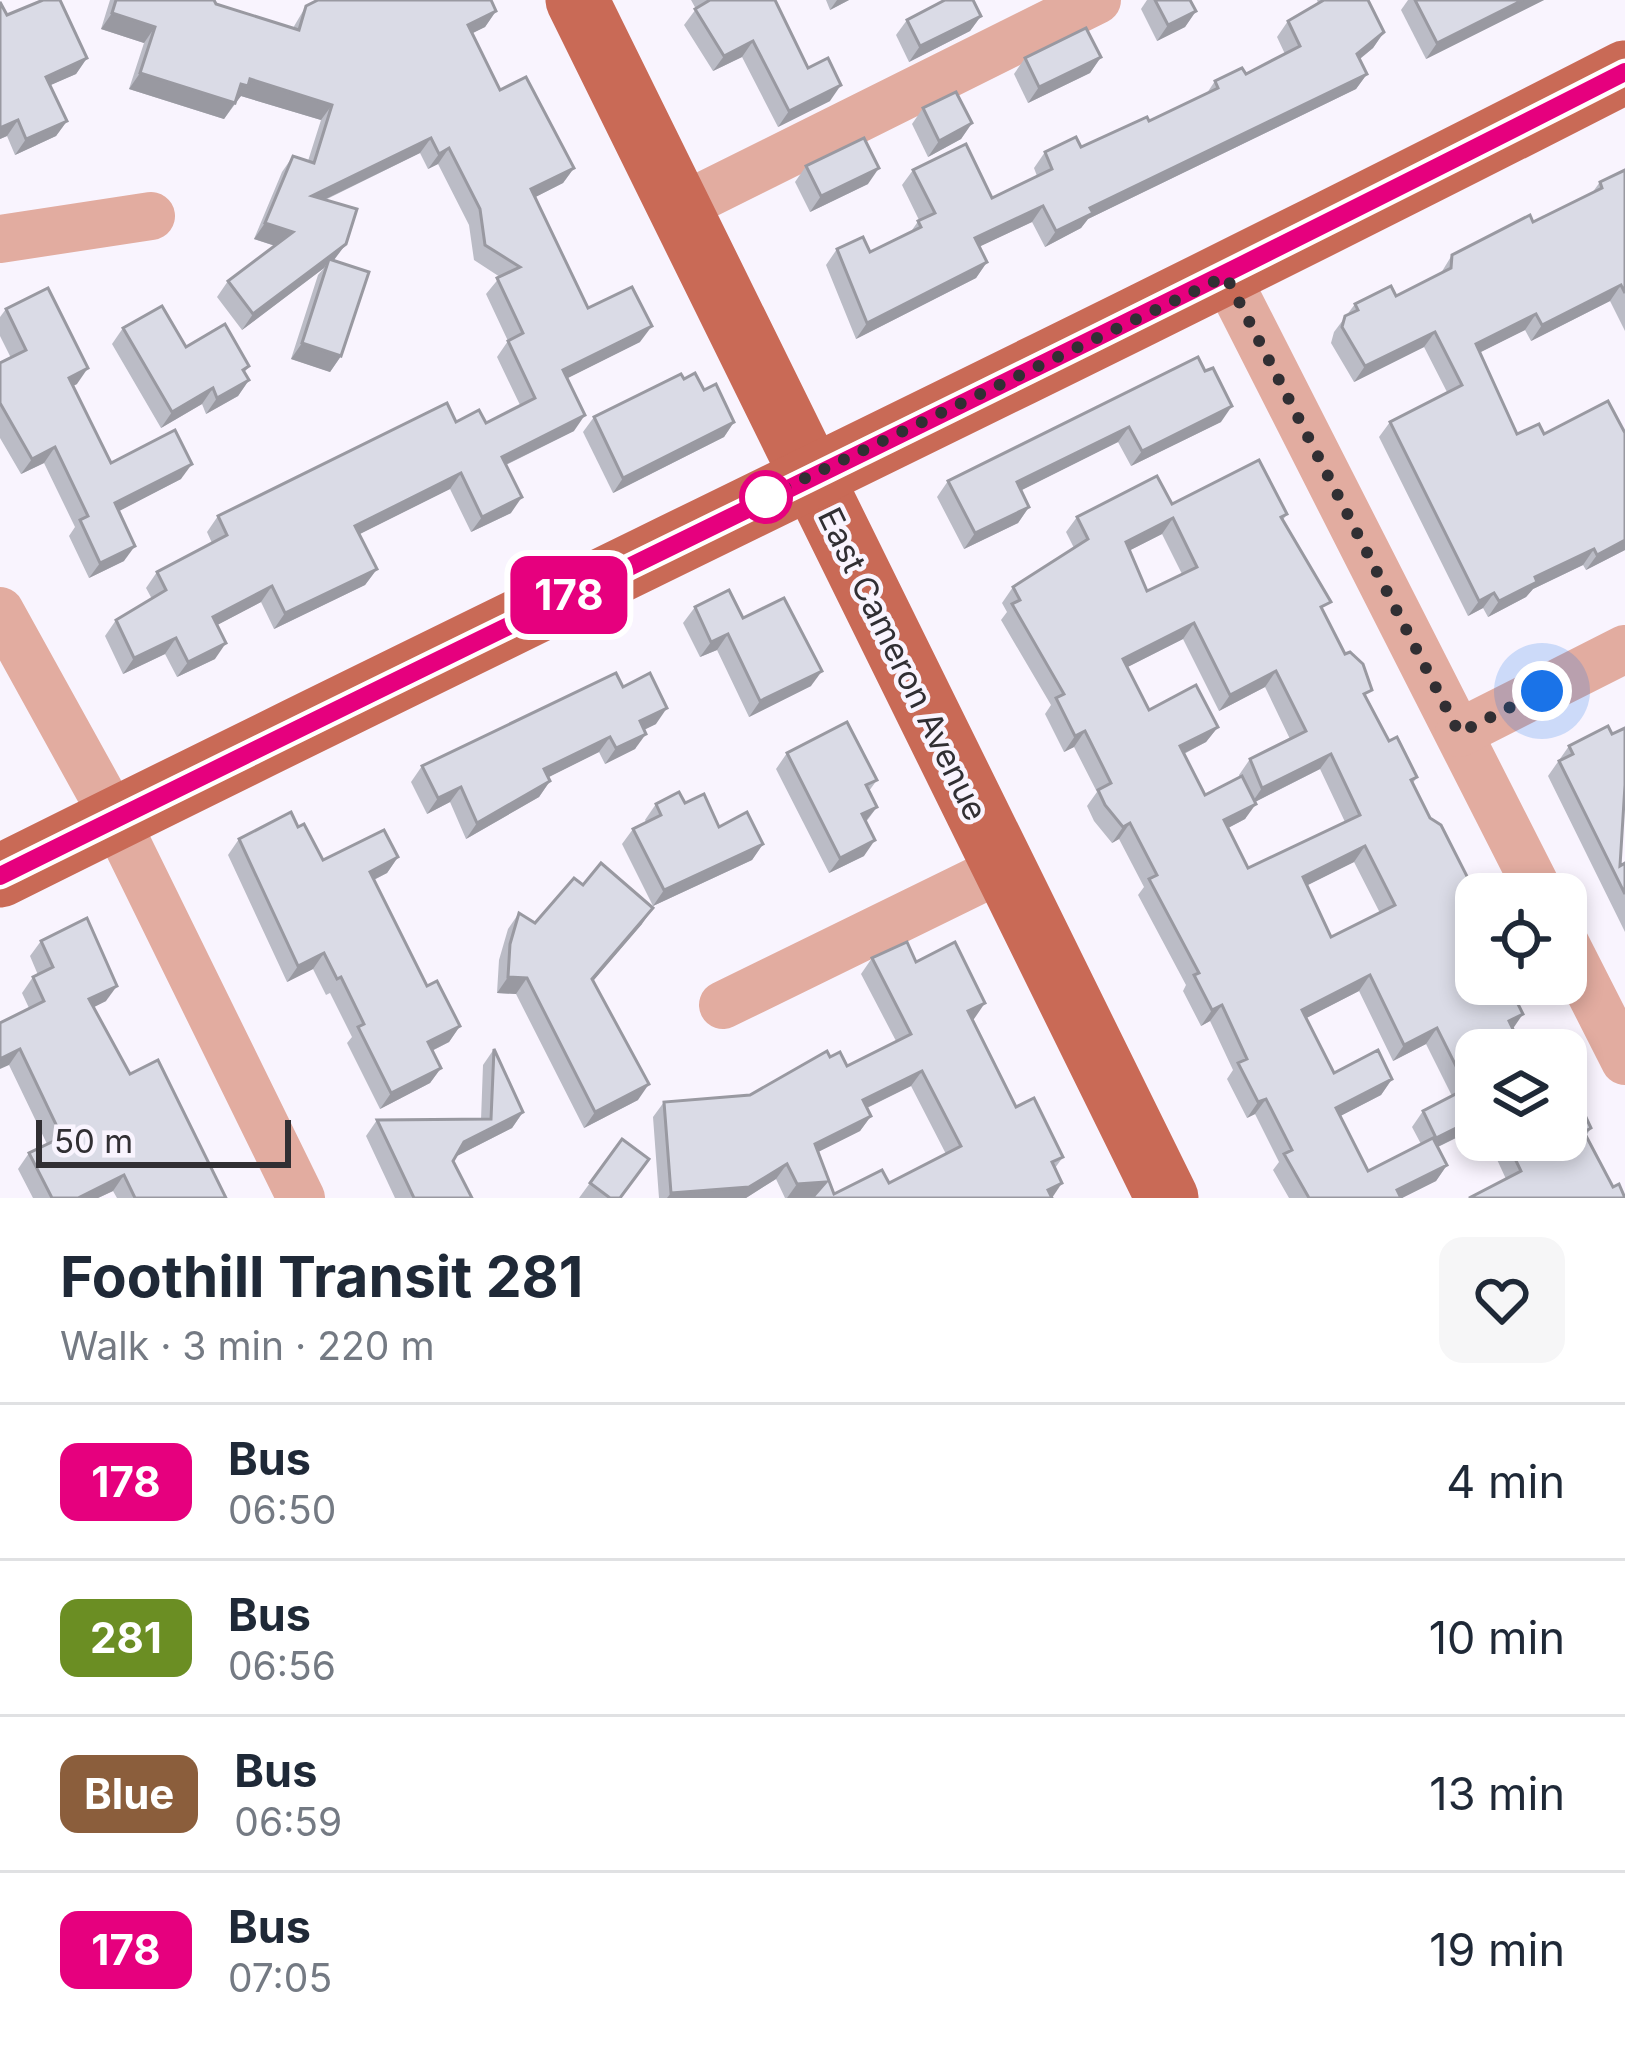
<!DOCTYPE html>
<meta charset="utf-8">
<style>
:root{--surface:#fff;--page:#f6f6f7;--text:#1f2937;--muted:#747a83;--line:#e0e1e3}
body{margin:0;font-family:Inter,sans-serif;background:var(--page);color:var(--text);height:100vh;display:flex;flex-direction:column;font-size:45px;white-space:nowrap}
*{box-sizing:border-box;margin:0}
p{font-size:39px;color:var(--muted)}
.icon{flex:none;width:66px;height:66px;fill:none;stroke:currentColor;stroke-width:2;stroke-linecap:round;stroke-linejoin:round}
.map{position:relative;height:1198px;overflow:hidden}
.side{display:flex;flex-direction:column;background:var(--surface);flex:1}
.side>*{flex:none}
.badge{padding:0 24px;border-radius:18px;font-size:42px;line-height:78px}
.controls{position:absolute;left:1455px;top:873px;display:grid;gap:24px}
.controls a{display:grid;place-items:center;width:132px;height:132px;border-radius:24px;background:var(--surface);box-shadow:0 6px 18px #0003;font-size:60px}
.scale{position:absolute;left:36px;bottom:30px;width:255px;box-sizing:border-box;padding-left:12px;border:6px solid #312f33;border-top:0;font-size:33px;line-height:42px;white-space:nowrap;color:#312f33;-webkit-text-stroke:9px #f9f4fe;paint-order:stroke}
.you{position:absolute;width:60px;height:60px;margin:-30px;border:9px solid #fff;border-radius:50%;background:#1a73e8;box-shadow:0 0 0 18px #1a73e833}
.map>.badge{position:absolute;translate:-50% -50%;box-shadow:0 0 0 6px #fff}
.round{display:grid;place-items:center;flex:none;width:126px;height:126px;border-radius:24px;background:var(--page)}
.head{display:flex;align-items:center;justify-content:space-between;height:204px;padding:0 60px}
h1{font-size:57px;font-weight:700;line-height:90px}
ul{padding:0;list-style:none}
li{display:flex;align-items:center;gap:36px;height:156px;padding:0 60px;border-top:3px solid var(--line)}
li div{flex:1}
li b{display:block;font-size:45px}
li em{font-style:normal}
li .badge{min-width:132px;font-weight:700;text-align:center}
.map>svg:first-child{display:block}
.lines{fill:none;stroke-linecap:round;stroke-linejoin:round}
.minor{stroke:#e2aca0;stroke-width:48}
.major{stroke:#c96a56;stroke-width:63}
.wall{fill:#bbbcc6;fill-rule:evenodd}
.shaded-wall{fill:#9999a1}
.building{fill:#dadbe6;stroke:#9999a1;stroke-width:3;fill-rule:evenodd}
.line-casing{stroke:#fff;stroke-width:27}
.line{stroke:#e6007e;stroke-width:18}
.walk{stroke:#312f33;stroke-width:12;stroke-dasharray:0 21.6}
.stop-dot{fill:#fff;stroke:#e6007e;stroke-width:6}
.labels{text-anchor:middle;stroke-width:9;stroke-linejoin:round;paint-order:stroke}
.street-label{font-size:33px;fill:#312f33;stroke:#f9f4fe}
</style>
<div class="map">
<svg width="1625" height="1198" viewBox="0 0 1625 1198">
<rect width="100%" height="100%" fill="#f9f4fe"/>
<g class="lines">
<g class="minor">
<path d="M679 208 1097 0"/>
<path d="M0 239 151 216"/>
<path d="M1226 276 1540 894"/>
<path d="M0 611 115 819 301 1198"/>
<path d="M1459 733 1625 649"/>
<path d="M1566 945 1625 1061"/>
<path d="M723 1005 1003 868"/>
</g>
<g class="major">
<path d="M577 0 1167 1198"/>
<path d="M0 876C541 606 1087 348 1625 72"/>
</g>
</g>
<g class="wall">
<path d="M110 0H214L216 4 293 28 306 6 496 11 485 27 472 33 500 90 574 168 563 183 535 197 588 308 640 342 567 378 574 431 506 465 511 513 471 532 450 489 359 534 377 569 365 585 274 629 261 602 217 625 215 659 177 677 165 654 123 674 105 636 116 620 152 599 146 588 157 572 212 543 207 532 218 516 456 422 486 423 520 405 497 357 508 341 486 294 500 277 474 260 469 225 438 164 428 169 420 153 325 200 333 261 341 356 330 372 291 359 318 275 324 268 242 330 217 297 228 281 275 246 254 239 282 172 293 156 308 161 321 120 241 96 224 119 129 89 144 43 101 29Z"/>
<path d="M691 0H775L808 68 830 101 778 127 742 57 713 71 684 25 696 9Z"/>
<path d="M826 0H849L830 10Z"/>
<path d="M1147 0H1190L1196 11 1185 27 1157 41 1141 9Z"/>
<path d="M1317 0H1368L1384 32 1373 48 1360 59 1367 74 1356 89 1088 219 1081 228 1045 247 1032 222 980 246 987 262 976 278 856 339 826 265 837 249 870 252 910 233 919 220 902 185 913 170 992 198 1037 176 1034 168 1045 152 1081 147 1149 121 1207 93 1215 81 1246 74 1285 54 1277 37 1288 21 1318 3Z"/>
<path d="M1408 0H1544L1426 59 1401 10Z"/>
<path d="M0 2 7 15 87 58 76 74 50 85 67 121 56 136 15 155 7 136 0 139Z"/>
<path d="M981 16 970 31 909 62 896 35 907 20Z"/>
<path d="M1101 57 1090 73 1028 103 1014 74 1025 58Z"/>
<path d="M923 108 972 123 961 139 928 157 912 124Z"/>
<path d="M806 166 868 184 810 212 795 182Z"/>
<path d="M1625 170V331L1610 301 1531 341 1525 330 1480 352 1517 434H1544L1625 550 1586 570 1583 565 1533 589 1526 597 1488 617 1483 608 1468 616 1379 437 1390 422 1447 392 1424 347 1354 382 1331 343 1334 332 1355 304 1396 296 1441 273 1452 255 1533 222 1592 193 1600 182Z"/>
<path d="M6 309 77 384 73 386 111 463 181 479 118 511 124 561 89 578 69 536 75 527 44 463 21 474 0 438V363L11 358 0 336V317Z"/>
<path d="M123 328 249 366 244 373 249 380 238 396 206 414 202 404 161 428 112 344Z"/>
<path d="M1198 357 1221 422 1131 466 1118 442 1021 490 1029 507 1018 523 964 549 937 497 948 481Z"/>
<path d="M684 379 704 390 734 422 724 437 613 493 583 432 594 417Z"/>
<path d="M1172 504 1287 514 1283 520 1324 612 1389 741 1417 777 1413 783 1513 1029 1476 1128 1438 1147 1447 1165 1436 1181 1402 1198H1289L1273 1170 1279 1162 1255 1114 1247 1118 1227 1079 1233 1070 1210 1021 1201 1026 1183 991 1186 985 1138 895 1144 887 1119 839 1112 843 1094 821 1087 806 1097 792 1074 747 1064 752 1045 714 1051 705 1001 620 1007 612 1002 603 1013 587 1074 548 1066 532 1077 517ZM1162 534 1182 574 1147 591 1130 550ZM1183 639 1219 711 1265 687 1290 739 1250 759 1239 775 1240 778 1205 795 1184 754 1206 742 1218 727 1149 710 1127 667ZM1320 769 1345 822 1248 868 1228 828 1245 819 1255 802ZM1354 862 1380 913 1331 937 1307 885ZM1359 991 1393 1061 1426 1044 1452 1096 1423 1111 1412 1127 1421 1144 1368 1171 1340 1116 1381 1095 1392 1079 1334 1073 1306 1018Z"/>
<path d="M695 607 743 618 811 686 749 717 717 650 700 657 683 623Z"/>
<path d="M623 687 656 724 644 730 635 749 605 764 599 752 548 777 550 781 539 797 466 839 450 802 427 814 411 782 422 766Z"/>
<path d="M1612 734 1620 866 1625 863V932L1548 776 1569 746Z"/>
<path d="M787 753 877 780 869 791 877 807 866 822 864 856 829 873 776 769Z"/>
<path d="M685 803 719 827 763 844 752 860 653 906 622 844 633 829 646 822 645 820 656 804Z"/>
<path d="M298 827 323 860 398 857 387 873 374 880 427 986 460 1026 449 1042 432 1051 441 1068 430 1083 380 1109 347 1043 352 1037 330 993 326 995 313 969 287 982 228 855 239 839Z"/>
<path d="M519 913 535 923 642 924 593 981 638 1100 584 1128 516 994 497 993 499 960 508 929Z"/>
<path d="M41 941 106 1001 94 1007 130 1074 226 1198H117L113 1191 98 1198H33L18 1169 29 1153 47 1144 9 1065 29 1008 22 993 33 977 38 975 30 956Z"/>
<path d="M872 958 916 962 973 1019 1016 1107 1063 1157 1055 1168 1052 1198H785L776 1179 746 1198H659L653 1117 664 1102 750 1095 830 1057 847 1066 896 1041 861 974ZM911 1086 946 1154 889 1183 834 1194 818 1152 860 1131 871 1116 867 1108Z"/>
<path d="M494 1049 523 1112 512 1128 455 1157 453 1161 472 1198H395L366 1136 377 1120H481L483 1065Z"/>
<path d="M1591 1128 1586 1136 1613 1187 1625 1195 1506 1179 1488 1140H1566Z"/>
<path d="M622 1139 621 1198H579Z"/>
</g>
<g class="shaded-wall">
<path d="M837 0H849L830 10Z"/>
<path d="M1523 0H1544L1426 59 1437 43Z"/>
<path d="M496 11 485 27 457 41 468 25Z"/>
<path d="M1196 11 1185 27 1157 41 1168 25Z"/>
<path d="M112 13 155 27 144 43 101 29Z"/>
<path d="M981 16 970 31 909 62 920 46Z"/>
<path d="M1384 32 1373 48 1346 70 1357 54Z"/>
<path d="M753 41 742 57 713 71 724 56Z"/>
<path d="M1101 57 1090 73 1028 103 1039 87Z"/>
<path d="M87 58 76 74 35 92 46 77Z"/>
<path d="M140 73 235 103 224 119 129 89Z"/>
<path d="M1367 74 1356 89 1088 219 1081 228 1045 247 1056 231 1090 208Z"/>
<path d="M250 79 332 105 321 120 241 96 237 101 230 100 241 84Z"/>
<path d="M841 85 830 101 778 127 789 111Z"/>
<path d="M18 120 7 136 0 139V128Z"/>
<path d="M67 121 56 136 15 155 26 139Z"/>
<path d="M972 123 961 139 928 157 939 141Z"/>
<path d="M431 138 420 153 301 211 312 196Z"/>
<path d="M449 148 438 164 428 169 439 154Z"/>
<path d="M574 168 563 183 520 205 531 189Z"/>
<path d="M879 168 868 184 810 212 821 196Z"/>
<path d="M1043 206 1032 222 964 254 975 238Z"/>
<path d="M265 223 293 232 282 248 254 239Z"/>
<path d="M346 244 334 260 328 265 329 259 324 268 242 330 253 314Z"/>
<path d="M987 262 976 278 856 339 867 323Z"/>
<path d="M1621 285 1610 301 1531 341 1542 325Z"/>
<path d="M1536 314 1525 330 1465 360 1476 344Z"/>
<path d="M652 326 640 342 552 386 563 370Z"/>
<path d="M1435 332 1424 347 1354 382 1365 366Z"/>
<path d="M302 343 341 356 330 372 291 359Z"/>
<path d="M88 368 77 384 58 393 69 378Z"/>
<path d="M249 380 238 396 206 414 217 398Z"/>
<path d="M213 388 202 404 161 428 172 412Z"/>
<path d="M1232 406 1221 422 1131 466 1142 451Z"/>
<path d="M585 415 574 431 491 472 502 457Z"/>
<path d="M734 422 724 437 613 493 623 478Z"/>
<path d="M1129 427 1118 442 1006 498 1017 482Z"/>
<path d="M55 447 44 463 21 474 32 459Z"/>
<path d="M192 464 181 479 104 519 115 503Z"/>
<path d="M461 473 450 489 344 542 355 526Z"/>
<path d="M522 497 511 513 471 532 482 517Z"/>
<path d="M1029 507 1018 523 964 549 975 533Z"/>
<path d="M1173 518 1162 534 1115 558 1126 542Z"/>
<path d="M1625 540V550L1586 570 1597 555Z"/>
<path d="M135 546 124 561 89 578 100 563Z"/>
<path d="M1594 549 1583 565 1533 589 1526 597 1488 617 1499 601 1535 577Z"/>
<path d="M377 569 365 585 274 629 285 613Z"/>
<path d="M272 586 261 602 202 633 213 617Z"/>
<path d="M1494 593 1483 608 1468 616 1479 601Z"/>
<path d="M1194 623 1183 639 1112 675 1123 659Z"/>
<path d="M728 634 717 650 700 657 711 642Z"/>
<path d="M176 638 165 654 123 674 134 658Z"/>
<path d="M226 643 215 659 177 677 188 662Z"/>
<path d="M822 671 811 686 749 717 760 701Z"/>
<path d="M1276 671 1265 687 1219 711 1230 695Z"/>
<path d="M667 708 656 724 629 737 640 721Z"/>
<path d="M1218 727 1206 742 1169 761 1180 746Z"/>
<path d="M1085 731 1074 747 1064 752 1075 736Z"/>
<path d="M646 734 635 749 605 764 616 748Z"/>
<path d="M610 737 599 752 533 785 544 769Z"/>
<path d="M1331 754 1320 769 1251 804 1262 788Z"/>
<path d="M550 781 539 797 466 839 477 823Z"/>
<path d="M461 787 450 802 427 814 438 798Z"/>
<path d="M1256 804 1245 819 1213 836 1224 820Z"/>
<path d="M877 807 865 822 862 814Z"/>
<path d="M1130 823 1119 839 1112 843 1123 827Z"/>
<path d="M875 840 864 856 829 873 840 858Z"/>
<path d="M763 844 752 860 653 906 664 890Z"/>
<path d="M1365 846 1354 862 1292 893 1303 877Z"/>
<path d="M398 857 387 873 359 887 370 872Z"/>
<path d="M653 908 642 924 581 995 592 979Z"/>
<path d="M324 953 313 969 287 982 298 966Z"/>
<path d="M1370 975 1359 991 1291 1026 1302 1010Z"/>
<path d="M508 977 527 978 516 994 497 993Z"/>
<path d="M117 986 106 1001 78 1015 89 999Z"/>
<path d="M985 1003 974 1019 958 1027 968 1011Z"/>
<path d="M1222 1005 1210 1021 1201 1026 1212 1010Z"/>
<path d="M1523 1014 1512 1030 1509 1021Z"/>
<path d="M460 1026 449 1042 417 1058 428 1042Z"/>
<path d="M1437 1028 1426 1044 1393 1061 1404 1045Z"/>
<path d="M20 1049 9 1065 0 1069V1059Z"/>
<path d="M441 1068 430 1083 380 1109 391 1093Z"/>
<path d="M922 1071 911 1086 852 1115 863 1100Z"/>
<path d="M1392 1079 1381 1095 1325 1124 1336 1108Z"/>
<path d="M649 1084 638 1100 584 1128 595 1112Z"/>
<path d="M1266 1099 1255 1114 1247 1118 1258 1102Z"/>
<path d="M523 1112 512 1128 453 1158 464 1142Z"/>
<path d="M871 1116 860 1131 804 1159 815 1144Z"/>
<path d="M1476 1118V1128L1425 1153 1436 1138Z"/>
<path d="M787 1164 776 1179 746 1198H667L671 1193Z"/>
<path d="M1447 1165 1436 1181 1402 1198 1397 1190Z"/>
<path d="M124 1175 113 1191 98 1198H78Z"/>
<path d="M826 1182 815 1198H787L797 1184Z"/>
<path d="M1062 1183 1052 1198 1048 1190Z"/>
</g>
<g class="building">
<path d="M43 0H60L87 58 46 77 67 121 26 139 18 120 0 128V2L7 15Z"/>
<path d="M116 0H214L216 4 299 30 306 6 318 0H491L496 11 468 25 500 90 526 77 574 168 531 189 588 308 632 287 652 326 563 370 585 415 502 457 522 497 482 517 461 473 355 526 377 569 285 613 272 586 213 617 226 643 188 662 176 638 134 658 116 620 166 590 157 572 227 535 218 516 447 403 456 422 479 410 486 423 535 398 508 341 523 333 497 278 520 267 485 245 480 209 449 148 439 154 431 138 312 196 357 209 346 244 253 314 228 281 293 232 265 223 293 156 314 163 332 105 250 79 248 86 241 84 235 103 140 73 155 27 112 13Z"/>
<path d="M710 0H775L808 68 828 58 841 85 789 111 753 41 724 56 695 9Z"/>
<path d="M945 0H973L981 16 920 46 907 20Z"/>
<path d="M1155 0H1190L1196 11 1168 25Z"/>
<path d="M1324 0H1368L1384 32 1357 54 1367 74 1090 208 1093 213 1056 231 1043 206 975 238 987 262 867 323 837 249 863 237 870 252 921 227 918 221 935 213 913 170 966 144 992 198 1052 169 1045 152 1076 137 1081 147 1147 117 1149 121 1218 88 1215 81 1242 68 1246 74 1300 46 1288 21Z"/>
<path d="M1415 0H1523L1437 43Z"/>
<path d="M1086 28 1101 57 1039 87 1025 58Z"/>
<path d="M956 92 972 123 939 141 923 108Z"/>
<path d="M864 138 879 168 821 196 806 166Z"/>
<path d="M1625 170V293L1621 285 1542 325 1536 314 1476 344 1517 434 1539 424 1544 434 1608 401 1625 433V540L1597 555 1594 549 1535 577 1537 582 1499 601 1494 593 1479 601 1390 422 1462 385 1435 332 1365 366 1342 327 1345 316 1358 310 1355 304 1391 286 1396 296 1451 268 1452 255 1530 215 1533 222 1602 188 1600 182Z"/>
<path d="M329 259 369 272 341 356 302 343Z"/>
<path d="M48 288 88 368 69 378 111 463 175 430 192 464 115 503 135 546 100 563 80 520 88 516 55 447 32 459 0 403V363L26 350 6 309Z"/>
<path d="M162 306 186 347 225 324 249 366 243 370 249 380 217 398 213 388 172 412 123 328Z"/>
<path d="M1198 357 1205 371 1213 368 1232 406 1142 451 1129 427 1017 482 1029 507 975 533 948 481Z"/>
<path d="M695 373 704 390 716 384 734 422 623 478 594 417 681 374 684 379Z"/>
<path d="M1259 460 1287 514 1281 517 1331 602 1321 607 1345 654 1350 652 1363 664 1372 690 1364 694 1389 741 1397 737 1417 777 1411 780 1430 818 1441 825 1476 894V984H1508L1523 1014 1509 1021 1523 1050H1476V1118L1436 1138 1423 1111 1467 1088 1437 1028 1404 1045 1370 975 1302 1010 1334 1073 1378 1050 1392 1079 1336 1108 1368 1171 1433 1138 1447 1165 1397 1190 1401 1198H1309L1284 1154 1292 1150 1266 1099 1258 1102 1238 1063 1247 1059 1222 1005 1212 1010 1194 975 1199 973 1149 879 1157 875 1130 823 1123 827 1105 805 1098 790 1111 783 1085 731 1075 736 1056 698 1064 694 1012 604 1020 600 1013 587 1088 539 1077 517 1157 476 1172 504ZM1173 518 1197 567 1147 591 1126 542ZM1194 623 1230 695 1276 671 1306 731 1250 759 1262 788 1331 754 1360 815 1248 868 1224 820 1256 804 1242 776 1205 795 1180 746 1218 727 1196 685 1149 710 1123 659ZM1365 846 1395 905 1331 937 1303 877Z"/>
<path d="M729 590 743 618 784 598 822 671 760 701 728 634 711 642 695 607Z"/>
<path d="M616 673 623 687 650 673 667 708 640 721 646 734 616 748 610 737 544 769 550 781 477 823 461 787 438 798 422 766Z"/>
<path d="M847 722 877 780 866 785 877 807 862 814 875 840 840 858 787 753Z"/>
<path d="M1608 726 1612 734 1625 728V785L1620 866 1625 863V894L1559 761 1573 754 1569 746Z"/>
<path d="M679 792 685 803 704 794 719 827 747 812 763 844 664 890 633 829 661 815 656 804Z"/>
<path d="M291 812 298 827 304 824 323 860 384 830 398 857 370 872 427 986 437 981 460 1026 428 1042 441 1068 391 1093 358 1027 364 1024 341 977 337 979 324 953 298 966 239 839Z"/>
<path d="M601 863 653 908 592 979 649 1084 595 1112 527 978 508 977 510 944 519 913 535 923 574 878 583 885Z"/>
<path d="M87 918 117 986 89 999 130 1074 158 1060 226 1198H135L124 1175 78 1198H52L29 1153 62 1137 20 1049 0 1059V1023L44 1001 33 977 53 967 41 941Z"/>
<path d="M907 942 916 962 955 942 985 1003 968 1011 1016 1107 1034 1098 1063 1157 1052 1162 1062 1183 1048 1190 1052 1198H812L826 1182 797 1184 787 1164 749 1187 671 1193 664 1102 750 1095 827 1051 830 1057 840 1052 847 1066 911 1034 872 958ZM922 1071 961 1146 889 1183 882 1170 834 1194 815 1144 871 1116 863 1100Z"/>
<path d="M494 1049 523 1112 464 1142 453 1161 472 1198H414L377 1120 491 1119Z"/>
<path d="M1566 1075 1591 1128 1584 1132 1613 1187 1619 1184 1625 1198H1469L1521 1171 1506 1140H1566Z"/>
<path d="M622 1139 649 1159 620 1198H610L590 1183Z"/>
</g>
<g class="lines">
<defs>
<path id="line" d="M0 876C541 608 1087 347 1625 72"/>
</defs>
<use href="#line" class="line-casing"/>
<use href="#line" class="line"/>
<path class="walk" d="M766 497 1226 276 1459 733 1542 691"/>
</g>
<circle class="stop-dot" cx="766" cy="497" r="24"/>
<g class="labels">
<g class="street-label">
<text transform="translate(903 664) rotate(64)" y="12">East Cameron Avenue</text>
</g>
</g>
</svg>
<div class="controls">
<a><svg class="icon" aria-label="locate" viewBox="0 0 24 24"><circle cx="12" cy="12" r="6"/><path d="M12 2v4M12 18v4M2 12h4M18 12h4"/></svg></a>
<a><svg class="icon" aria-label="layers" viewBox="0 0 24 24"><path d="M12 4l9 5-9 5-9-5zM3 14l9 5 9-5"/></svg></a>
</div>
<div class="scale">50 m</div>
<div class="you" style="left:1542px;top:691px"></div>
<b class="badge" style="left:569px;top:595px;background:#e6007e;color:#fff">178</b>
</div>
<section class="side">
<div class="head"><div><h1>Foothill Transit 281</h1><p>Walk · 3 min · 220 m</p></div><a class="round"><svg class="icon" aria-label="heart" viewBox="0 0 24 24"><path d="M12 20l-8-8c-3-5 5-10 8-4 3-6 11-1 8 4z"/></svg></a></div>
<ul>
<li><span class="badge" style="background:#e6007e;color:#fff">178</span><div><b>Bus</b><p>06:50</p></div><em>4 min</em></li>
<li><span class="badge" style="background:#6b8e23;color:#fff">281</span><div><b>Bus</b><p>06:56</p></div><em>10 min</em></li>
<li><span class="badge" style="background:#8b5e3c;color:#fff">Blue</span><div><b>Bus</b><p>06:59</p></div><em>13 min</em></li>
<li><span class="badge" style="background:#e6007e;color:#fff">178</span><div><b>Bus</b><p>07:05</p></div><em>19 min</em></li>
</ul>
</section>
